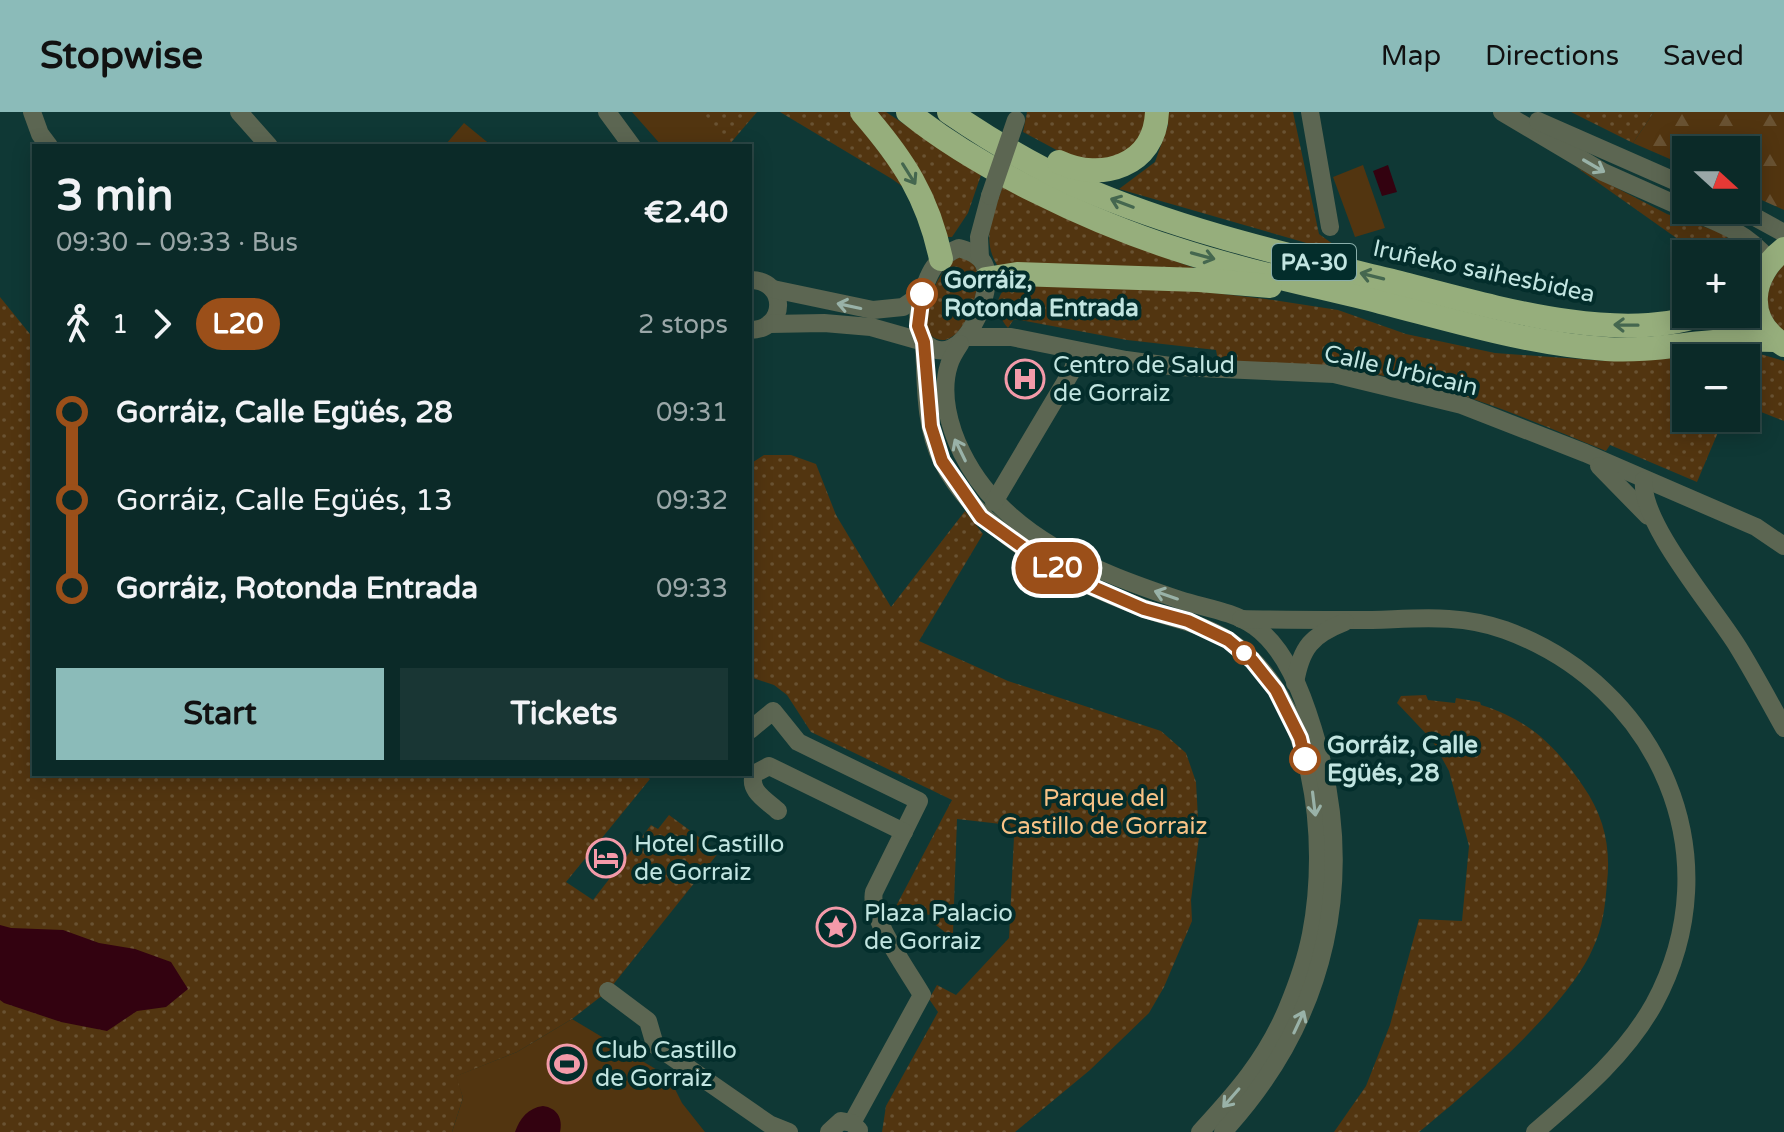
<!DOCTYPE html>
<meta charset="utf-8">
<style>
:root{--surface:#0b2a28;--page:#193634;--text:#f1f3f6;--muted:#9aa7a8;--line:#2b4645;--accent:#8bbbb9}
body{margin:0;font-family:"Varela Round",sans-serif;background:var(--page);color:var(--text);height:100vh;display:flex;flex-direction:column;font-size:30px;white-space:nowrap}
*{box-sizing:border-box;margin:0}
p{font-size:26px;color:var(--muted)}
.icon{flex:none;width:44px;height:44px;fill:none;stroke:currentColor;stroke-width:2;stroke-linecap:round;stroke-linejoin:round}
.map{position:relative;flex:1;overflow:hidden}
.drawer{position:absolute;left:32px;top:32px;width:720px;height:632px;display:flex;flex-direction:column;background:var(--surface);border-radius:0px;box-shadow:0 4px 20px #0003,0 0 0 2px var(--line)}
.drawer>*{flex:none}
.badge{padding:0 16px;border-radius:26px;font-size:28px;line-height:52px}
.needle{width:52px;rotate:111deg}
.fabs{position:absolute;left:1672px;top:24px;display:grid;gap:16px}
.fabs a{display:grid;place-items:center;width:88px;height:88px;border-radius:0px;background:var(--surface);box-shadow:0 4px 20px #0003,0 0 0 2px var(--line);font-size:40px}
.map>.badge{position:absolute;translate:-50% -50%;box-shadow:0 0 0 4px #fff}
.legs{display:flex;align-items:center;gap:12px;height:88px;padding:0 24px;font-size:26px}
.legs p{margin-inline-start:auto}
.head{display:flex;align-items:center;justify-content:space-between;height:136px;padding:0 24px}
h1{font-size:44px;font-weight:700;line-height:60px}
.button{display:flex;gap:16px;margin-top:auto;padding:16px 24px}
.button a{flex:1;height:92px;border-radius:0px;background:var(--accent);color:#111;font-size:32px;font-weight:700;line-height:92px;text-align:center}
.button a+a{background:var(--page);color:var(--text)}
ul{padding:0 24px;list-style:none}
li{display:flex;align-items:center;gap:28px;height:88px;font-size:30px}
li i{display:grid;place-items:center;width:12px;height:100%;margin:0 10px;background:currentColor}
li i::after{content:'';width:20px;height:20px;margin:-10px;border:6px solid;border-radius:50%;background:var(--surface)}
li p{margin-inline-start:auto}
li:first-child i{background:linear-gradient(#0000 50%,currentColor 0)}
li:last-child i{background:linear-gradient(currentColor 50%,#0000 0)}
header{display:flex;align-items:center;gap:48px;box-sizing:border-box;height:112px;padding:0 40px;background:var(--accent);color:#111}
header strong{font-size:38px}
nav{display:flex;gap:44px;margin-inline-start:auto;font-size:28px}
.map>svg:first-child{display:block}
.green{fill:url(#green-dots)}
.forest{fill:url(#forest-firs)}
.pitch{fill:#523510}
.water{fill:#330210}
.lines{fill:none;stroke-linecap:round;stroke-linejoin:round}
.minor{stroke:#5c6652;stroke-width:18}
.highway{stroke:#96ae7c;stroke-width:24}
.minor-bridge{stroke:#5c6652;stroke-width:18}
.oneway{stroke:#99b2a8}
.oneway2{stroke:#45674f}
.line-1-casing{stroke:#fff;stroke-width:18}
.line-1{stroke:#9b4f19;stroke-width:12}
.stop-1-dot{fill:#fff;stroke:#9b4f19;stroke-width:4}
.labels{text-anchor:middle;stroke-width:8;stroke-linejoin:round;paint-order:stroke}
.shield{fill:#032d2b;stroke:#89aeaa;stroke-width:2}
.shield-label{font-size:22px;font-weight:bold;fill:#c2e5e1}
.street-label{font-size:24px;fill:#c2e5e1;stroke:#032d2b}
.stop-label{font-size:24px;font-weight:bold;fill:#c2e5e1;stroke:#032d2b;text-anchor:start}
.poi-label{font-size:24px;fill:#c2e5e1;stroke:#032d2b;text-anchor:start}
.park-label{font-size:24px;fill:#f7c286;stroke:#032d2b}
</style>
<header>
<strong>Stopwise</strong>
<nav><a>Map</a><a>Directions</a><a>Saved</a></nav>
</header>
<div class="map">
<svg width="1784" height="1020" viewBox="0 0 1784 1020">
<defs>
<pattern id="green-dots" width="8" height="8" patternUnits="userSpaceOnUse" patternTransform="scale(2)"><rect width="8" height="8" fill="#523510"/><path d="M2 2h.1M6 6h.1" fill="none" stroke="#695232" stroke-width="1.8" stroke-linecap="round"/></pattern>
<pattern id="forest-firs" width="22" height="20" patternUnits="userSpaceOnUse" patternTransform="scale(2)"><rect width="22" height="20" fill="#523510"/><path d="M5 1l3.5 6h-7zM16 11l3.5 6h-7z" fill="#695232"/></pattern>
</defs>
<rect width="100%" height="100%" fill="#0f3835"/>
<g class="green">
<path d="M641 0H757L728 34H664Z"/>
<path d="M780 0H849L909 79 892 67Z"/>
<path d="M870 0H886L981 63 968 101 952 125H947Z"/>
<path d="M1027 0H1148L1147 14 1124 46 1077 49 1023 20Z"/>
<path d="M1168 0H1293L1319 122 1348 143 1119 77 1155 50 1168 13Z"/>
<path d="M1571 0H1654L1633 31Z"/>
<path d="M1576 55 1667 102 1722 121 1741 137 1742 142H1699Z"/>
<path d="M1003 74 1117 128 1211 162 1011 156 997 153C981 127 993 100 1003 74Z"/>
<path d="M961 145C967 148 973 149 976 156 984 173 963 237 937 227 911 218 939 149 961 145Z"/>
<path d="M1784 152V220C1759 196 1764 176 1784 152Z"/>
<path d="M1014 171 1162 175 1266 187 1338 198 1406 222 1495 241 1608 249 1760 242 1784 249V309L1746 294V246H1686V306H1724L1697 370 1610 333 1606 339C1547 315 1488 289 1426 273 1358 255 1287 254 1218 249L1216 238 1127 228 1014 207 1008 216C994 200 993 181 1014 171Z"/>
<path d="M0 185 34 227V662H643L650 667 566 770 593 788 651 713 658 717 669 703 719 740 608 879 572 907 517 940 457 964 463 986 452 1020H0Z"/>
<path d="M764 343H791L816 352 836 403 891 495 965 399 983 422 919 529 1008 569 1161 619 1186 641 1196 670 1199 725 1191 788 1192 809 1164 875 1149 901 1090 958 1015 1020H882L886 994 938 900 929 887 937 873 956 883 1009 826 1014 725 1010 713 957 707 953 821H946L932 810V803L921 802 916 808 894 798 952 688 811 620 787 583 774 573 750 565V352Z"/>
<path d="M1426 583 1428 588 1455 591 1456 586 1480 590 1481 593C1529 608 1555 633 1583 674 1604 704 1611 735 1607 771 1605 794 1603 815 1593 836 1569 894 1469 979 1419 1020H1334L1366 974 1390 913 1419 807 1462 809 1469 734 1449 659 1432 628 1397 591 1401 584Z"/>
</g>
<path class="forest" d="M1654 0H1784V98L1746 81V38H1686V54L1633 31Z"/>
<g class="pitch">
<path d="M632 0H702L730 31 727 34H662Z"/>
<path d="M464 11 492 34H449L446 32Z"/>
<path d="M1363 53 1385 116 1355 125 1333 65Z"/>
<path d="M572 907 669 965 682 991 705 1020H452L463 986 456 964 517 940Z"/>
</g>
<g class="water">
<path d="M1388 53 1397 80 1382 84 1373 59Z"/>
<path d="M0 813 11 816 63 818 99 831 135 837 171 850 188 877 166 895 137 899 107 919 61 910 4 891 0 888Z"/>
<path d="M543 994C557 996 563 1006 560 1020H515C520 1006 528 996 543 994Z"/>
</g>
<g class="lines">
<g class="minor">
<path d="M32 0 40 22 49 34"/>
<path d="M239 0 269 34"/>
<path d="M607 0 632 34"/>
<path d="M1310 0 1330 115"/>
<path d="M1502 0 1603 60 1686 97"/>
<path d="M1538 9 1686 74"/>
<path d="M1688 98C1720 111 1747 121 1769 148"/>
<path d="M1742 98 1784 121"/>
<path d="M959 136C968 139 979 142 984 152 997 178 961 264 925 231 909 216 924 169 934 155 941 146 948 140 959 136Z"/>
<path d="M980 146 979 125 990 84"/>
<path d="M750 168C788 168 787 218 750 218"/>
<path d="M773 177 873 198 903 195 922 182"/>
<path d="M770 212 824 211 871 215 924 230"/>
<path d="M966 225H1011L1126 248 1178 255 1334 262 1462 293 1585 341 1756 415 1784 434"/>
<path d="M924 230C926 269 924 313 942 349 979 422 1070 469 1143 496 1171 507 1202 511 1228 528 1316 585 1329 729 1311 822 1306 848 1297 873 1287 897 1266 947 1236 981 1200 1020"/>
<path d="M960 232C956 238 951 246 949 253 940 281 949 315 962 341 1004 426 1095 459 1180 488 1205 496 1232 499 1254 514 1286 537 1302 581 1313 617 1359 765 1328 906 1223 1020"/>
<path d="M1599 354 1648 404"/>
<path d="M1644 368C1639 410 1715 497 1738 535 1754 561 1769 589 1784 616"/>
<path d="M994 390 1073 257 1079 239"/>
<path d="M1241 507C1277 508 1313 508 1349 508 1403 509 1452 499 1505 518 1659 574 1734 745 1654 892 1625 944 1579 982 1535 1020"/>
<path d="M1295 571C1301 535 1312 523 1345 510"/>
<path d="M750 618 773 599 798 630 919 689 874 780C868 805 909 860 922 883L852 1011"/>
<path d="M778 699C766 688 748 679 754 662L769 654 904 720"/>
<path d="M608 879 648 909 655 933 769 1012 789 1020"/>
<path d="M829 1020 841 1009 852 1011 859 1018"/>
</g>
<g class="highway">
<path d="M862 0C903 47 928 85 941 147"/>
<path d="M908 0C977 56 1091 110 1176 137 1243 159 1313 173 1381 190 1455 209 1530 232 1606 237 1646 240 1687 231 1727 229 1743 227 1759 228 1775 228"/>
<path d="M949 0C990 28 1035 55 1080 75 1179 118 1283 142 1388 168 1477 190 1615 235 1703 202"/>
<path d="M1059 50C1101 70 1155 54 1157 0"/>
<path d="M986 167 1017 162 1199 168 1270 174"/>
<path d="M1784 233C1743 208 1750 163 1784 137"/>
</g>
<path class="minor-bridge" d="M990 84 1016 8"/>
</g>
<defs><path id="oneway-shaft" d="M-6 0H5M1.5-3L5.5 0L1.5 3" fill="none" stroke-width="1.6" stroke-linecap="round" stroke-linejoin="round" transform="scale(2)"/></defs>
<g class="oneway">
<use href="#oneway-shaft" transform="translate(1594 54) rotate(30)"/>
<use href="#oneway-shaft" transform="translate(849 194) rotate(-168)"/>
<use href="#oneway-shaft" transform="translate(960 338) rotate(-116)"/>
<use href="#oneway-shaft" transform="translate(1166 483) rotate(-161)"/>
<use href="#oneway-shaft" transform="translate(1314 692) rotate(83)"/>
<use href="#oneway-shaft" transform="translate(1299 910) rotate(-65)"/>
<use href="#oneway-shaft" transform="translate(1231 986) rotate(131)"/>
</g>
<g class="oneway2">
<use href="#oneway-shaft" transform="translate(909 62) rotate(58)"/>
<use href="#oneway-shaft" transform="translate(1122 91) rotate(-159)"/>
<use href="#oneway-shaft" transform="translate(1203 144) rotate(15)"/>
<use href="#oneway-shaft" transform="translate(1372 164) rotate(-166)"/>
<use href="#oneway-shaft" transform="translate(1626 213) rotate(-179)"/>
</g>
<g class="lines">
<defs>
<path id="line-1" d="M922 182 918 214 924 230 931 314 942 349 981 405 1027 438 1077 468 1144 497 1188 509 1228 528 1252 548 1276 578 1300 626 1305 647"/>
</defs>
<use href="#line-1" class="line-1-casing"/>
<use href="#line-1" class="line-1"/>
</g>
<defs>
<symbol id="hospital-ring" viewBox="-11 -11 22 22"><circle r="9.5" fill="#032d2b" stroke="#f39aa9" stroke-width="1.5"/><path d="M-5-5h3v3.5h4V-5h3V5h-3V1.5h-4V5h-3Z" fill="#f39aa9"/></symbol>
<symbol id="hotel-ring" viewBox="-11 -11 22 22"><circle r="9.5" fill="#032d2b" stroke="#f39aa9" stroke-width="1.5"/><path d="M-6-4.5h1.5V1H6V5H4.5V3h-9V5H-6ZM-4 0a1.8 1.8 0 1 1 3.6 0ZM.5 0V-2.5h3Q6-2.5 6 0Z" fill="#f39aa9"/></symbol>
<symbol id="sight-ring" viewBox="-11 -11 22 22"><circle r="9.5" fill="#032d2b" stroke="#f39aa9" stroke-width="1.5"/><path d="M0-6L1.8-2.2L6-1.7L2.9 1.2L3.7 5.4L0 3.3L-3.7 5.4L-2.9 1.2L-6-1.7L-1.8-2.2Z" fill="#f39aa9"/></symbol>
<symbol id="stadium-ring" viewBox="-11 -11 22 22"><circle r="9.5" fill="#032d2b" stroke="#f39aa9" stroke-width="1.5"/><path d="M0-5a6.5 5 0 1 0 0 10a6.5 5 0 1 0 0-10ZM-3.5-1.8h7v3.6h-7Z" fill="#f39aa9"/></symbol>
</defs>
<g fill-rule="evenodd">
<use href="#hospital-ring" x="1003" y="245" width="44" height="44"/>
<use href="#hotel-ring" x="584" y="724" width="44" height="44"/>
<use href="#sight-ring" x="814" y="793" width="44" height="44"/>
<use href="#stadium-ring" x="545" y="930" width="44" height="44"/>
</g>
<g class="stop-1-dot">
<circle cx="922" cy="182" r="14"/>
<circle cx="1244" cy="541" r="10"/>
<circle cx="1305" cy="647" r="14"/>
</g>
<g class="labels">
<rect class="shield" x="1272" y="132" width="84" height="36" rx="6"/>
<g class="shield-label">
<text x="1314" y="158">PA-30</text>
</g>
<g class="street-label">
<text transform="translate(1484 159) rotate(12)" y="8">Iruñeko saihesbidea</text>
<text transform="translate(1401 258) rotate(13)" y="8">Calle Urbicain</text>
</g>
<g class="stop-label">
<text x="944" y="176">Gorráiz,<tspan x="944" dy="28">Rotonda Entrada</tspan></text>
<text x="1327" y="641">Gorráiz, Calle<tspan x="1327" dy="28">Egüés, 28</tspan></text>
</g>
<g class="poi-label">
<text x="1053" y="261">Centro de Salud<tspan x="1053" dy="28">de Gorraiz</tspan></text>
<text x="634" y="740">Hotel Castillo<tspan x="634" dy="28">de Gorraiz</tspan></text>
<text x="864" y="809">Plaza Palacio<tspan x="864" dy="28">de Gorraiz</tspan></text>
<text x="595" y="946">Club Castillo<tspan x="595" dy="28">de Gorraiz</tspan></text>
</g>
<g class="park-label">
<text x="1104" y="694">Parque del<tspan x="1104" dy="28">Castillo de Gorraiz</tspan></text>
</g>
</g>
</svg>
<div class="fabs">
<a><svg class="needle" viewBox="-14 -14 28 28"><path d="M0-13l5 13h-10z" fill="#e53935"/><path d="M0 13l5-13h-10z" fill="#9aa7a8"/></svg></a>
<a>+</a>
<a>−</a>
</div>
<b class="badge" style="left:1057px;top:456px;background:#9b4f19;color:#fff">L20</b>
<section class="drawer">
<div class="head"><div><h1>3 min</h1><p>09:30 – 09:33 · Bus</p></div><b>€2.40</b></div>
<div class="legs"><svg class="icon" aria-label="walk" viewBox="0 0 24 24"><circle cx="13" cy="4" r="2"/><path d="M13 8l-2 6 4 7M11 14l-3 7M7 12l3-4h3l4 4"/></svg>1<svg class="icon" aria-label="forward" viewBox="0 0 24 24"><path d="M9 5l7 7-7 7"/></svg><b class="badge" style="background:#9b4f19;color:#fff">L20</b><p>2 stops</p></div>
<ul>
<li><i style="color:#9b4f19"></i><b>Gorráiz, Calle Egüés, 28</b><p>09:31</p></li>
<li><i style="color:#9b4f19"></i><span>Gorráiz, Calle Egüés, 13</span><p>09:32</p></li>
<li><i style="color:#9b4f19"></i><b>Gorráiz, Rotonda Entrada</b><p>09:33</p></li>
</ul>
<div class="button"><a>Start</a><a>Tickets</a></div>
</section>
</div>
